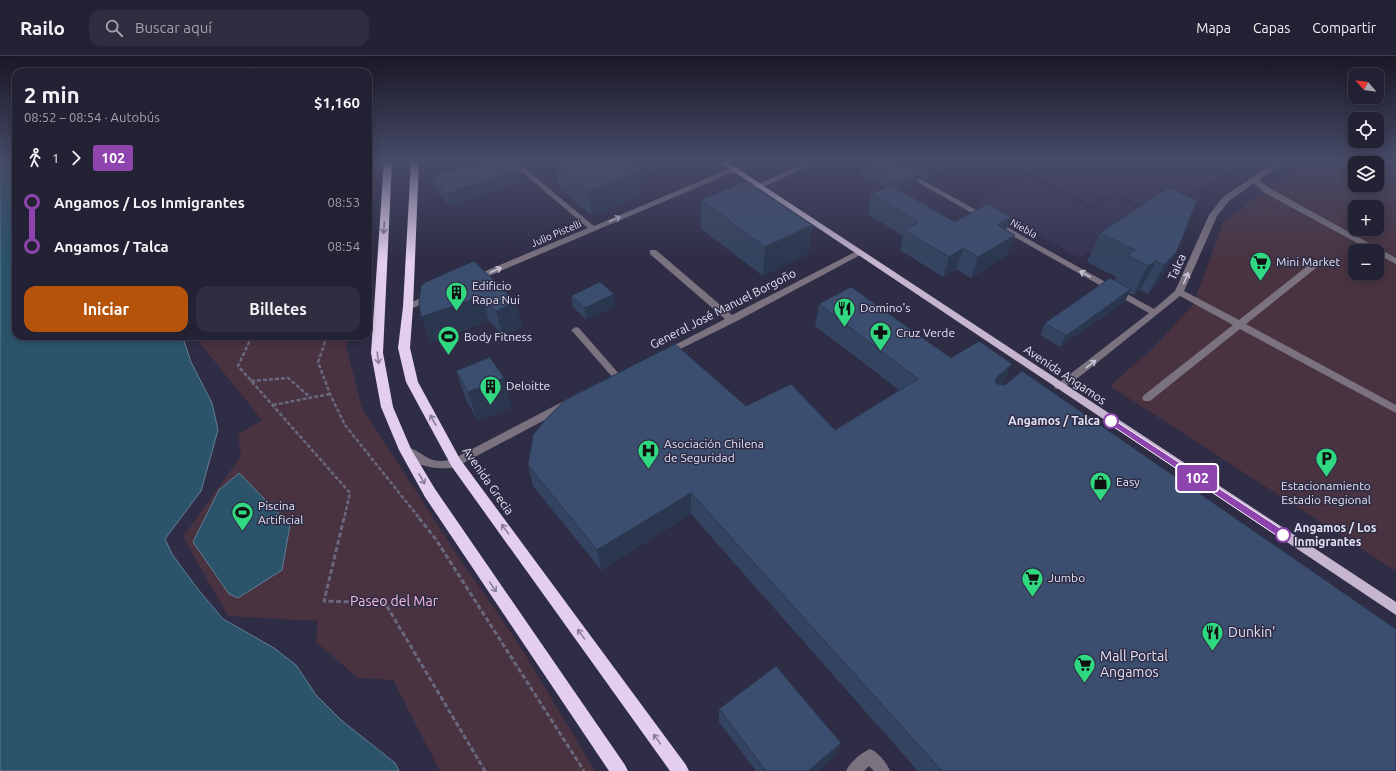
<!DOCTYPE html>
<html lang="es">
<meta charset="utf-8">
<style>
:root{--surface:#232134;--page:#2f2e40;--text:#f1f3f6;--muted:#a3a3ac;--line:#403e4f;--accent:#b45309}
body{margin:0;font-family:Ubuntu,sans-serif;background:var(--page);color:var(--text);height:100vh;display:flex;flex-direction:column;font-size:15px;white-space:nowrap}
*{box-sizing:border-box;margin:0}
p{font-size:13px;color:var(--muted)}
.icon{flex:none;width:22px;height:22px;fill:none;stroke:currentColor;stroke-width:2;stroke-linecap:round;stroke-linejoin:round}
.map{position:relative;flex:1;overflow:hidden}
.sheet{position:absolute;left:12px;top:12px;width:360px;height:272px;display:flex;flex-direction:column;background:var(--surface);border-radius:12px;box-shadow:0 2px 10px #0003,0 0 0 1px var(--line)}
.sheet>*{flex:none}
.badge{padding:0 8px;border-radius:3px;font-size:14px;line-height:26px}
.needle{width:26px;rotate:298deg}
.controls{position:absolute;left:1348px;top:12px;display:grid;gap:8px}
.controls a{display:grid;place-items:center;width:36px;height:36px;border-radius:8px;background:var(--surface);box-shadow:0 2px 10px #0003,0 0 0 1px var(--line);font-size:20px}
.map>.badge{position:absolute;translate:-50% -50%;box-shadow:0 0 0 2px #fff}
.legs{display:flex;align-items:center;gap:6px;height:44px;padding:0 12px;font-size:13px}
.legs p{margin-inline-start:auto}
.head{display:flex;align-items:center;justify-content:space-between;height:68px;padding:0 12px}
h1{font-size:22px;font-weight:600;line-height:30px}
.cta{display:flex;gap:8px;margin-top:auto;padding:8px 12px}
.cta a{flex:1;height:46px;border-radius:12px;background:var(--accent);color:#fff;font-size:16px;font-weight:600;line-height:46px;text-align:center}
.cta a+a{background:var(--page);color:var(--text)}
ul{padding:0 12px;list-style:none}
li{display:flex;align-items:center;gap:14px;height:44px;font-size:15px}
li i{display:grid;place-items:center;width:6px;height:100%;margin:0 5px;background:currentColor}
li i::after{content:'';width:10px;height:10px;margin:-5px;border:3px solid;border-radius:50%;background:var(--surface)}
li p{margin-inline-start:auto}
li:first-child i{background:linear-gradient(#0000 50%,currentColor 0)}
li:last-child i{background:linear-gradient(currentColor 50%,#0000 0)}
header{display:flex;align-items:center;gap:24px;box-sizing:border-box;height:56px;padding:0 20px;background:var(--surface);border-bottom:1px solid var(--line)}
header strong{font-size:19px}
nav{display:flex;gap:22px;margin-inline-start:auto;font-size:14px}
.search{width:280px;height:36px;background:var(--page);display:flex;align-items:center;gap:10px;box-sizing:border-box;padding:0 14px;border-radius:12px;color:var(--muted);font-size:15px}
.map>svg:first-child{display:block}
.built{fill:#363253}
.green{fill:#493340;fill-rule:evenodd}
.water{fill:#2b546b;stroke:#627e94}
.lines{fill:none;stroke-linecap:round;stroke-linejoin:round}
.path-far1{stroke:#69677e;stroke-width:2.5;stroke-dasharray:4 2;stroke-linecap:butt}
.path{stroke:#69677e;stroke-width:3;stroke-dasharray:5 2.5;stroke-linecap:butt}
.minor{fill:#7b727f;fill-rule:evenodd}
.major{fill:#c6b5ce;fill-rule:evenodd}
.highway{fill:#e3cfed;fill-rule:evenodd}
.wall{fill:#34435f}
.shaded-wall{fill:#2a374e}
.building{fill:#3c4e6f;stroke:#2a374e}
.oneway{stroke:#c8c5d6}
.oneway2{stroke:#897e9a}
.line-1{fill:#8e44ad;stroke:#fff}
.stop-1-dot{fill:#fff;stroke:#8e44ad;stroke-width:2}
.labels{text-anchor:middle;stroke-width:3;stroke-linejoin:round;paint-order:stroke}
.far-street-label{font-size:10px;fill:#e2e1f3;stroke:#2f2c46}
.poi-label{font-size:12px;fill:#e2e1f3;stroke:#2f2c46;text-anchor:start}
.street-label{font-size:12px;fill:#e2e1f3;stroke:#2f2c46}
.stop-label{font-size:12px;font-weight:bold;fill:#e2e1f3;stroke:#2f2c46;text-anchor:end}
.near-park-label{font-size:14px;fill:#fabae2;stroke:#2f2c46}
.near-poi-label{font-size:14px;fill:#e2e1f3;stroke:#2f2c46;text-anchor:start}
</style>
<header>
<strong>Railo</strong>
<div class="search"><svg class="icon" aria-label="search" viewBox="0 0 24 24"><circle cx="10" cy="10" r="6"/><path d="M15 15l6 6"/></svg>Buscar aquí</div>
<nav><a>Mapa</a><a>Capas</a><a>Compartir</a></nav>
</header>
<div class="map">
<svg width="1396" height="715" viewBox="0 0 1396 715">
<rect width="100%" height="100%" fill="#2f2c46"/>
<g class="built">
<path d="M1009 105H1247L1188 140 1183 171 1113 135 1089 147Z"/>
<path d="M1026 120 1089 153 1113 141 1148 158 1080 202 978 146Z"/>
</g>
<g class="green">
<path d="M368 105H381L368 172Z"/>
<path d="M1314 105H1396V515L1110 330 1152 293 1193 249 1223 167 1249 147ZM1355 107H1377V129H1355ZM1355 151H1377V173H1355ZM1355 195H1377V217H1355Z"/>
<path d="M194 280H348L346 290 362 352 458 500 520 590 595 715H440L393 624 358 622 316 586 318 565 228 560 183 481 241 400 238 379 262 364Z"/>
</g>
<g class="water">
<path d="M0 105H16V280H184L183 282 191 306 212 347 218 374 201 435 165 483 172 498 197 532 223 563 274 592 296 609 316 639 341 664 395 707 399 715H0Z"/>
<path d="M239 417 290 469 282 514 238 542 229 538 193 486 219 434Z"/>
</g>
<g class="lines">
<g class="path-far1">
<path d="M252 280 238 310 350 437 344 463"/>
<path d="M327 280 318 306 330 338 345 369 420 463"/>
<path d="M251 325 288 322 311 342"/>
<path d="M273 349 330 338"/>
</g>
<g class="path">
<path d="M344 462 324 545 385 547 485 715"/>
<path d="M419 462 435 482 584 715"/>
</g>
<g class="minor">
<path d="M509 105H516L594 170 731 112H737L738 114 477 225H471L470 223 471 221 588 172Z"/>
<path d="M810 105H819L761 132H755L754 130Z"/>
<path d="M880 105H888L1154 253 1175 235 1209 159 1223 141 1277 105H1285L1259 124 1271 133 1396 202V208L1377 198V195H1372L1265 137 1254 127 1229 145 1217 160 1184 235 1239 264 1310 208H1316L1317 210 1316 212 1246 268 1396 349V357L1240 273 1150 345H1144L1142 342 1144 339 1233 269 1180 240 1083 318 1062 333H1056L1054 331 1056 329 1149 257Z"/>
<path d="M650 194H656L732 259 857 195H863L864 197 735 266 666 300 663 299 661 297 663 295 725 263 650 198Z"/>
<path d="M430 238 433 239 434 241 433 243 411 253H405L404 251 405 249Z"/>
<path d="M576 271 579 272 620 319 622 321 620 323H614L573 276 571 274Z"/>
<path d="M566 344 569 345 571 348 569 351 456 411C440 415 409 410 400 394L401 391 405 390C425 396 428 410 453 403Z"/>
<path d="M870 693C878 696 887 707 890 715H874L869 710 864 715H846C850 706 861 697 870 693Z"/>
</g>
<path class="major" d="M718 105H726L1396 546V559Z"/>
<g class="highway">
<path d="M384 105H392L383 297 393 351 411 393 435 433 625 709 628 715H609L425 441 399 394 381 351 371 297Z"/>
<path d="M411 105H419L413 251 410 292 418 326 460 403 686 709 689 715H670L452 411 406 326 398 292 403 251Z"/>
</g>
</g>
<g class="wall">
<path d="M477 105H511L519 113 522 125 450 150 435 133 431 121 478 106Z"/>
<path d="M561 105H670V109L640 120 641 138 599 158 591 159 559 132 555 108Z"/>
<path d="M866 105H962L925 124 919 120 917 128 902 135 955 166 1011 161 1006 174 1008 199 971 222 956 213 943 221 900 194 903 180 868 158 871 138 884 132 860 118 862 107Z"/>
<path d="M701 144 812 169 808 198 763 220 701 173Z"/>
<path d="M1197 144 1160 224 1148 238 1140 234 1133 239 1129 237 1125 245 1060 291 1040 279 1045 267 1115 224 1116 221 1087 206 1100 177Z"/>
<path d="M474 205 522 271 503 280 489 265 430 287Z"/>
<path d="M614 238 615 250 586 264 573 251 571 240Z"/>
<path d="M819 248 951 302 1004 329 1396 715H918L691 458 601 514 533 430 528 409 746 350 835 374 899 334 815 270Z"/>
<path d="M456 315 512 351 478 365 466 344Z"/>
<path d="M719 653 841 687 836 699 818 715H756L719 666Z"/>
</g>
<g class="shaded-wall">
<path d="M625 105H670V109L640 120 641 138 599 158 591 159 588 135Z"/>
<path d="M942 105H962L925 124 927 113Z"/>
<path d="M519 113 522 125 450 150 447 138Z"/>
<path d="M920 116 917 128 895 139 898 127Z"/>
<path d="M1011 161 1004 181 997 169Z"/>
<path d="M812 169 808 198 763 220 765 191Z"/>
<path d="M1015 179 1008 199 971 222 978 201Z"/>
<path d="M963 192 956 213 943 221 949 201Z"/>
<path d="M1177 195 1160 224 1148 238 1164 209Z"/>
<path d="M1156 205 1140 234 1133 239 1148 210Z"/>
<path d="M1131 233 1125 245 1060 291 1066 280Z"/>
<path d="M614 238 615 250 586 264 585 252Z"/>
<path d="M482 240 489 265 430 287 421 261Z"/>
<path d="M516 246 522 271 503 280 496 255Z"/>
<path d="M1012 308 1003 330 988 342 997 321Z"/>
<path d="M504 322 512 351 478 365 468 336Z"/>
<path d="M691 437V458L601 514 597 494Z"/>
<path d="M841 687 836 699 818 715H808Z"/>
</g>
<g class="building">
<path d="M480 105H511L519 113 447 138 431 121Z"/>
<path d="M561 105H629L639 114 596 133 588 135 555 108Z"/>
<path d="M866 105H899L920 116 898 127 862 107Z"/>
<path d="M914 105H942L927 113Z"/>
<path d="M746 125 812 169 765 191 701 144Z"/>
<path d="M890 129 955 166 987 148 1011 161 997 169 1015 179 978 201 963 192 949 201 905 174 919 166 871 138Z"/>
<path d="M1168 132 1197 144 1177 195 1164 209 1156 205 1148 210 1127 199 1135 194 1100 177Z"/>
<path d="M474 205 516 246 496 255 482 240 421 261 419 247 421 230 426 226Z"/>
<path d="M1110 222 1131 233 1066 280 1045 267Z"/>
<path d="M600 226 614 238 585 252 571 240Z"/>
<path d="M851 231 951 302 979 285 1012 308 997 321 995 325 997 328 1005 329 1022 315 1396 573V715H942L691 437 597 494 528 409 533 379 545 364 565 344 675 288 746 350 791 328 835 374 918 323 819 248Z"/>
<path d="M490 301 504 322 468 336 456 315Z"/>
<path d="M776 610 841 687 808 715H766L719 653Z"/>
</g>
<defs><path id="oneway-shaft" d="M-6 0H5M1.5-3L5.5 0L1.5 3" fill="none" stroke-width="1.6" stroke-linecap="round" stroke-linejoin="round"/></defs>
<g class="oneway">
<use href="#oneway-shaft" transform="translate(615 163) rotate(-23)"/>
<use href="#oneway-shaft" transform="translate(496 214) rotate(-23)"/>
<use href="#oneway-shaft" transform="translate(1085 218) rotate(-151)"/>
<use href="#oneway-shaft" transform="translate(1186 222) rotate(-67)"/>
<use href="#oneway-shaft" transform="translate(1091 308) rotate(-38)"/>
</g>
<g class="oneway2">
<use href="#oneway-shaft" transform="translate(384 172) rotate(94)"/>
<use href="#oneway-shaft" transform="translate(378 302) rotate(82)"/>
<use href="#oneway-shaft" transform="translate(433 364) rotate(-119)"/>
<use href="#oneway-shaft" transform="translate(422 423) rotate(60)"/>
<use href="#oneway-shaft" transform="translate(505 473) rotate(-126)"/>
<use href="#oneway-shaft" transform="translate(493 531) rotate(56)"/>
<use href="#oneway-shaft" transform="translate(581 578) rotate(-126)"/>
<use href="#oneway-shaft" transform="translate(657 683) rotate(-126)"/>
</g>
<linearGradient id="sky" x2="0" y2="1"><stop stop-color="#1a1826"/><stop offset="0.51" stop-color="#474b68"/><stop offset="1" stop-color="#474b68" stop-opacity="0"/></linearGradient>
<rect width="1396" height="205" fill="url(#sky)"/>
<path class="line-1" d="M1111 362 1286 476 1287 479 1286 481H1279L1108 367V363Z"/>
<defs>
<symbol id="supermarket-pin" viewBox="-11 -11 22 30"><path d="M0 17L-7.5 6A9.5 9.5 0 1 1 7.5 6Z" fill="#31d882" stroke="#2f2c46"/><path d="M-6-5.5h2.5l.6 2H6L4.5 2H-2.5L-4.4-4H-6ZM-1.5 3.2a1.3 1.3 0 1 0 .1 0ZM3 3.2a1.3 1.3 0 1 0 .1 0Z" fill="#111"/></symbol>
<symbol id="building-pin" viewBox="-11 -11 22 30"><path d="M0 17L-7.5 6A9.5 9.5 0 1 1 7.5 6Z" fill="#31d882" stroke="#2f2c46"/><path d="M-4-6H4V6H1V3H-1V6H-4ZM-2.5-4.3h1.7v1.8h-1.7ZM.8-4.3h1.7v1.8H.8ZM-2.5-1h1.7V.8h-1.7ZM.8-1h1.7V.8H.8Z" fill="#111"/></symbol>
<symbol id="restaurant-pin" viewBox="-11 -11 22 30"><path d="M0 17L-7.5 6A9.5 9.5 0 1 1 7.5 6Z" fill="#31d882" stroke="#2f2c46"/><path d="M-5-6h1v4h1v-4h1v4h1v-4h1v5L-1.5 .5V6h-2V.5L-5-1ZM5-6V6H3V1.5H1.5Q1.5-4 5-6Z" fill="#111"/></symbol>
<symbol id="pharmacy-pin" viewBox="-11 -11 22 30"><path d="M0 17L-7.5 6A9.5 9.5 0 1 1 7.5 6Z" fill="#31d882" stroke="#2f2c46"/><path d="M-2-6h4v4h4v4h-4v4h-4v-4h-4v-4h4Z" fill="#111"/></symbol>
<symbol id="stadium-pin" viewBox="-11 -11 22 30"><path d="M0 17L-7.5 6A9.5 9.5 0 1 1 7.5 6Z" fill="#31d882" stroke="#2f2c46"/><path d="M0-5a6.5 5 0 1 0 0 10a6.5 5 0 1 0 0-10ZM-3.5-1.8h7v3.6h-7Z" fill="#111"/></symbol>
<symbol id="hospital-pin" viewBox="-11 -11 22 30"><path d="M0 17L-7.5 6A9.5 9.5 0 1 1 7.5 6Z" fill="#31d882" stroke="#2f2c46"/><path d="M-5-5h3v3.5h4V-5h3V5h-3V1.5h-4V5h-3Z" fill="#111"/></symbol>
<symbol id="parking-pin" viewBox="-11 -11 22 30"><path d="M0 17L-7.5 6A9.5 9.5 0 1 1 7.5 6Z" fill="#31d882" stroke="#2f2c46"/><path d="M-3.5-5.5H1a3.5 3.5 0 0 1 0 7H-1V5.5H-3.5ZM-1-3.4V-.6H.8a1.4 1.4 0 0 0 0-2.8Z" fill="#111"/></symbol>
<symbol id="shop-pin" viewBox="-11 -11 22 30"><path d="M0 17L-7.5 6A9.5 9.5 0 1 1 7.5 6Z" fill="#31d882" stroke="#2f2c46"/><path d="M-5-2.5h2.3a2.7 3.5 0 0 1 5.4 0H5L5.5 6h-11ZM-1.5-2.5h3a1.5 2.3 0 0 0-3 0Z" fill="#111"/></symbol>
</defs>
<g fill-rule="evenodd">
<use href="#supermarket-pin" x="1248" y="194" width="25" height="34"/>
<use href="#building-pin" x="444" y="224" width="25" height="34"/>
<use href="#restaurant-pin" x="832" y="240" width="25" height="34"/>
<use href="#pharmacy-pin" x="868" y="264" width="25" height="34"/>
<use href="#stadium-pin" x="436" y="268" width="25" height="34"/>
<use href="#building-pin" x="478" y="318" width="25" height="34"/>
<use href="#hospital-pin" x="636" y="382" width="25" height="34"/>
<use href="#parking-pin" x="1314" y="390" width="25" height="34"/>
<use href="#shop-pin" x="1088" y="414" width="25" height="34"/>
<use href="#stadium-pin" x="230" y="444" width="25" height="34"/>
<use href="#supermarket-pin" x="1020" y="510" width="25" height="34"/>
<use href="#restaurant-pin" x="1200" y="564" width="25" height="34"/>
<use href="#supermarket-pin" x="1072" y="596" width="25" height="34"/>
</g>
<g class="stop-1-dot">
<circle cx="1111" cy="365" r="7"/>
<circle cx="1283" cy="479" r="7"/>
</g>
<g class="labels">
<g class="far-street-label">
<text transform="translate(1024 172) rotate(29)" y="4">Niebla</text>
<text transform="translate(556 177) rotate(-23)" y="4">Julio Pistelli</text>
</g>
<g class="poi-label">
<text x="1276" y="210">Mini Market</text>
<text x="472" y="234">Edificio<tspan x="472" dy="14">Rapa Nui</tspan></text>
<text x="860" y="256">Domino's</text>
<text x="896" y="281">Cruz Verde</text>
<text x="464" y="285">Body Fitness</text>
<text x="506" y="334">Deloitte</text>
<text x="664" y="392">Asociación Chilena<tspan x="664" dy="14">de Seguridad</tspan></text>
<text x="1116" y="430">Easy</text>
<text x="1326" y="434" text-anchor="middle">Estacionamiento<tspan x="1326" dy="14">Estadio Regional</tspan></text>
<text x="258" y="454">Piscina<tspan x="258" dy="14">Artificial</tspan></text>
<text x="1048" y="526">Jumbo</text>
</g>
<g class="street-label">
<text transform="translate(1177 211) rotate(-66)" y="4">Talca</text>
<text transform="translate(723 253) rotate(-27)" y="4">General José Manuel Borgoño</text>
<text transform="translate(1065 319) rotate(34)" y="4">Avenida Angamos</text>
<text transform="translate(488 425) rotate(55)" y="4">Avenida Grecia</text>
</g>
<g class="stop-label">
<text x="1100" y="369">Angamos / Talca</text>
<text x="1294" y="476" text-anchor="start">Angamos / Los<tspan x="1294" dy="14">Inmigrantes</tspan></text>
</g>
<g class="near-park-label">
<text x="394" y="550">Paseo del Mar</text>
</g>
<g class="near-poi-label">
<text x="1228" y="581">Dunkin'</text>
<text x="1100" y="605">Mall Portal<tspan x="1100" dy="16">Angamos</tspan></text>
</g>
</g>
</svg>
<div class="controls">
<a><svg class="needle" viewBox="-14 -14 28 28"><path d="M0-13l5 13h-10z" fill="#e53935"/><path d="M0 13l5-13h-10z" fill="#a3a3ac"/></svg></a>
<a><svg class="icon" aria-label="locate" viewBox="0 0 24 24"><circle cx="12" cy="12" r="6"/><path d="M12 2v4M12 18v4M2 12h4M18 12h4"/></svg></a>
<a><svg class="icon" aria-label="layers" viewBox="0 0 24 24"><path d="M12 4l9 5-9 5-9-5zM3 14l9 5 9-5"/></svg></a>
<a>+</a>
<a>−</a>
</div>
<b class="badge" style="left:1197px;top:422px;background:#8e44ad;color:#fff">102</b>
<section class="sheet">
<div class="head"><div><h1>2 min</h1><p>08:52 – 08:54 · Autobús</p></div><b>$1,160</b></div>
<div class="legs"><svg class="icon" aria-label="walk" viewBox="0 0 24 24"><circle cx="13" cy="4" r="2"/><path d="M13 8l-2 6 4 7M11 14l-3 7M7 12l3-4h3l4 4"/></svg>1<svg class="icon" aria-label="forward" viewBox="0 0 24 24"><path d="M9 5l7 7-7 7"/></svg><b class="badge" style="background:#8e44ad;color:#fff">102</b></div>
<ul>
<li><i style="color:#8e44ad"></i><b>Angamos / Los Inmigrantes</b><p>08:53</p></li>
<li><i style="color:#8e44ad"></i><b>Angamos / Talca</b><p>08:54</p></li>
</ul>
<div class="cta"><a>Iniciar</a><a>Billetes</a></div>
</section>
</div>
